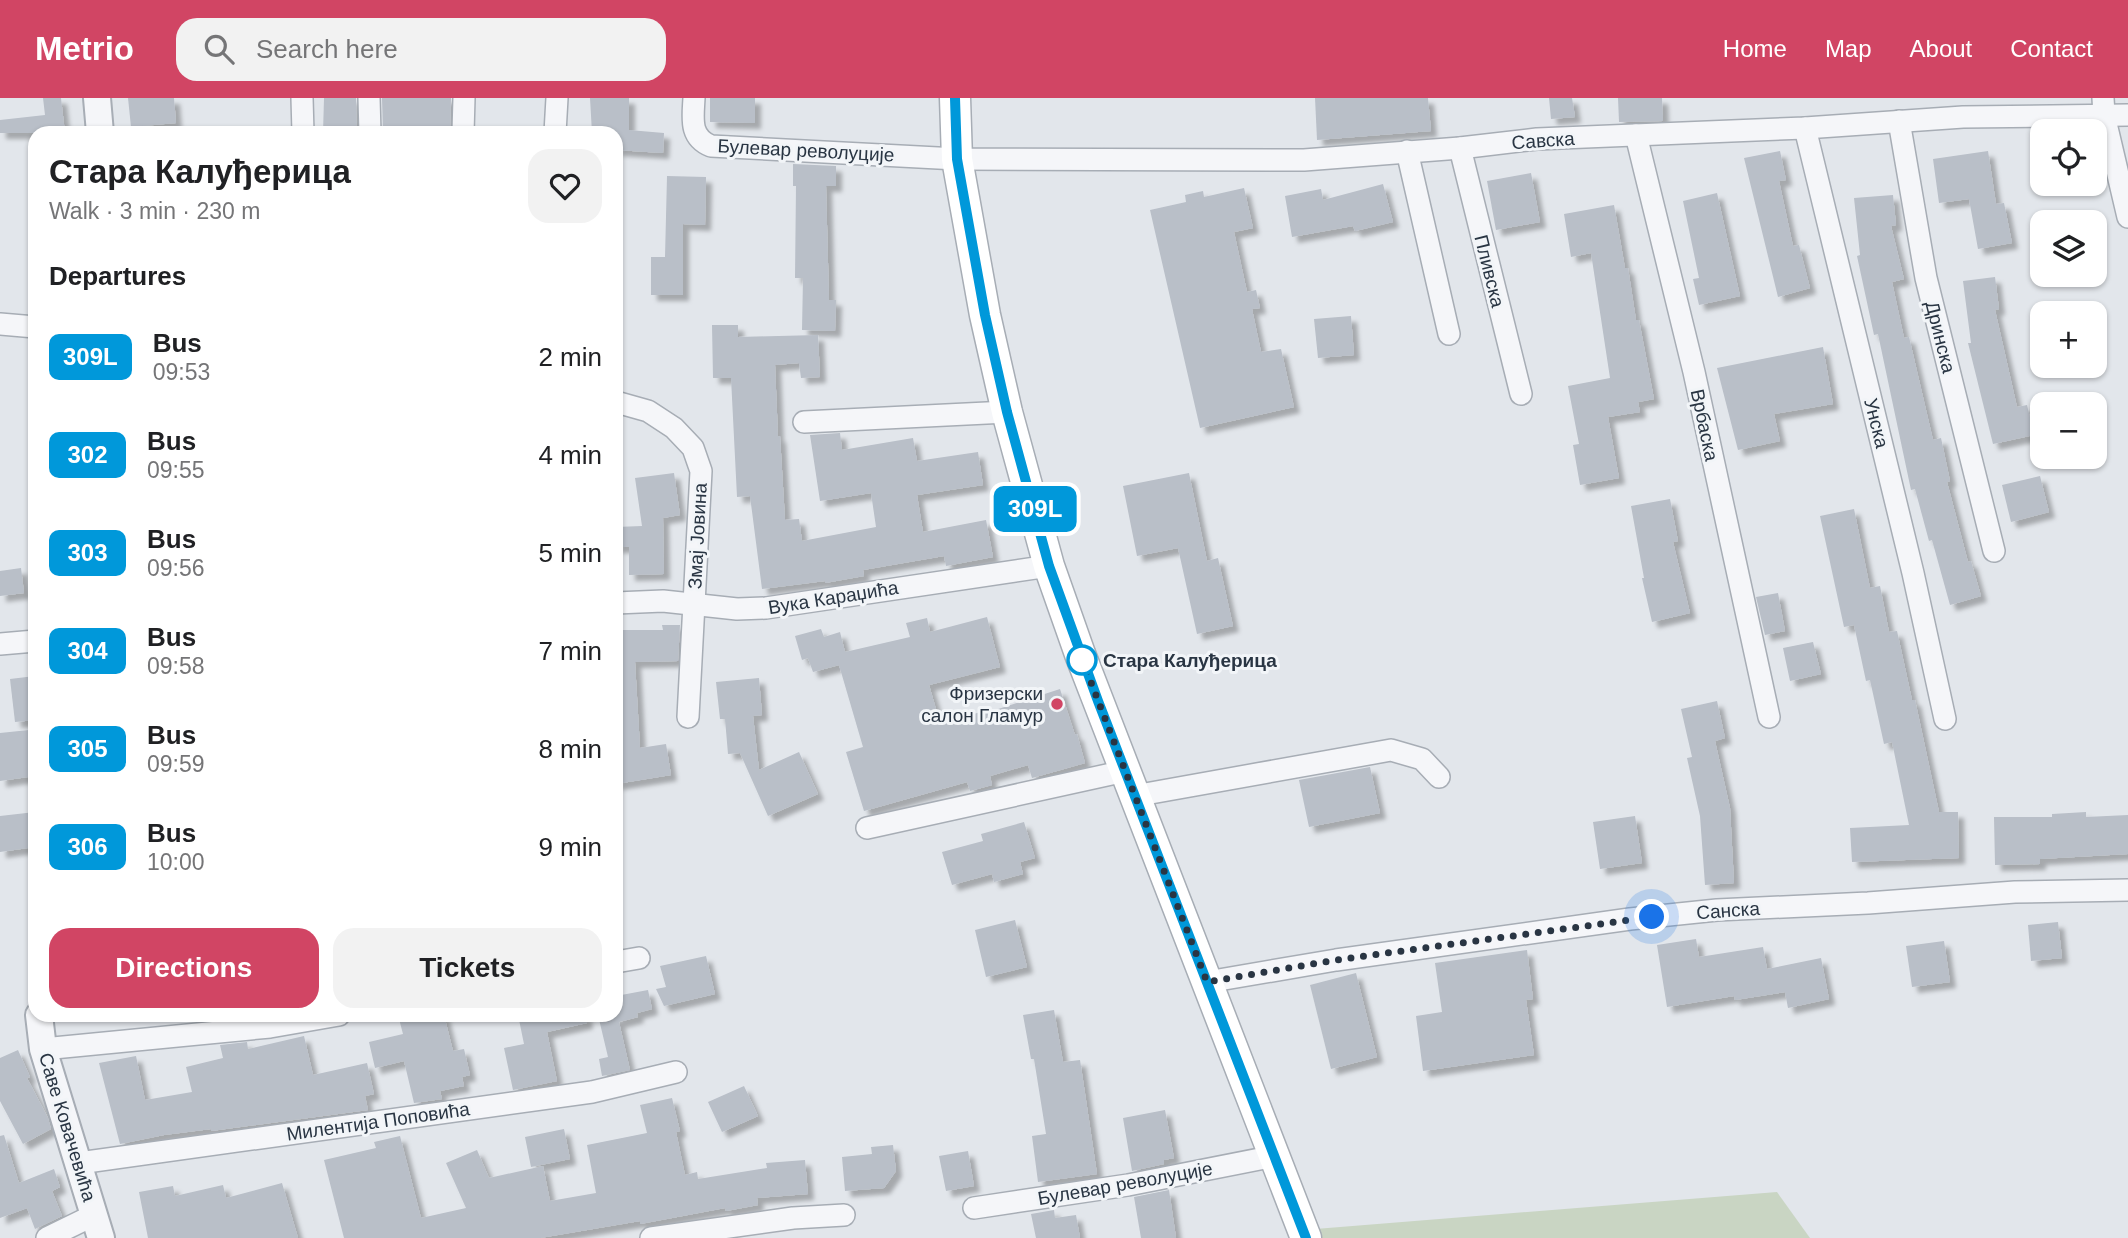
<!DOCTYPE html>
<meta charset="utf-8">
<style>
:root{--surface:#fff;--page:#f2f2f2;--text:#202124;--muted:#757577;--accent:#d14564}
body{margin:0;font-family:Arial,sans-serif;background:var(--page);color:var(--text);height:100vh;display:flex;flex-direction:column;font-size:26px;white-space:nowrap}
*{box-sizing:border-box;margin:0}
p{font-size:23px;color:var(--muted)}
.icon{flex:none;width:38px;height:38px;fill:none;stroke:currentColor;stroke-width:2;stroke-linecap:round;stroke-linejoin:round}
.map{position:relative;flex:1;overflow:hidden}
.side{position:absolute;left:28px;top:28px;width:595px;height:896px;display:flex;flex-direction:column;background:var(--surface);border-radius:21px;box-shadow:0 2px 5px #0004}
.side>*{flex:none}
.badge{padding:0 14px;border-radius:10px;font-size:24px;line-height:46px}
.tools{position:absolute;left:2030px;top:21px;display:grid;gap:14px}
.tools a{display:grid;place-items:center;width:77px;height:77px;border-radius:14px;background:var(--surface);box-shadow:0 2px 5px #0004;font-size:35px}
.you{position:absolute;width:35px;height:35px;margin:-18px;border:5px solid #fff;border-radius:50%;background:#1a73e8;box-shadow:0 0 0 10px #1a73e833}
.map>.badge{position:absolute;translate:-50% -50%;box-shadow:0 0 0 4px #fff}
h2{padding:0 21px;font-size:26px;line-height:63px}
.round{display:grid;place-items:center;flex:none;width:74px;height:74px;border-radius:21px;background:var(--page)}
.headline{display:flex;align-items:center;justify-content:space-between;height:119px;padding:0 21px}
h1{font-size:33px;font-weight:700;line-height:52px}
.cta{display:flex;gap:14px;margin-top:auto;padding:14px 21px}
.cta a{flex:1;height:80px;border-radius:21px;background:var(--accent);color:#fff;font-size:28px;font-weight:700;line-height:80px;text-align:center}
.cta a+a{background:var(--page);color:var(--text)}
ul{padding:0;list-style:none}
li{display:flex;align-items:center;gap:21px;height:98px;padding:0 21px}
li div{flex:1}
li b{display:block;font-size:26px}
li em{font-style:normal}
li .badge{min-width:77px;font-weight:700;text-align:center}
header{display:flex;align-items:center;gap:42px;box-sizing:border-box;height:98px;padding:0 35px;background:var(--accent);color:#fff}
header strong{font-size:33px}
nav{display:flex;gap:38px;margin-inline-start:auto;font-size:24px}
.search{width:490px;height:63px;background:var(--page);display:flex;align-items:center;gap:18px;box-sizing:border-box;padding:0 24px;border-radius:21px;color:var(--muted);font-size:26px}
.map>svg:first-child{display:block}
.green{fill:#c9d5c3}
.building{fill:#b9bfc8;filter:url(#shadow)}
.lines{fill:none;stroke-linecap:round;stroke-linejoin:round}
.minor-casing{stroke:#a7adb5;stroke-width:24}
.tertiary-casing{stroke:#a7adb5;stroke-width:30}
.secondary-casing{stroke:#a7adb5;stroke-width:33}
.minor{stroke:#f5f6f9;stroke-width:21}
.tertiary{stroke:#f5f6f9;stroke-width:26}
.secondary{stroke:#fff;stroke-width:30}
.line-casing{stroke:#fff;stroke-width:16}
.line{stroke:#0098da;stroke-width:10}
.walk{stroke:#293543;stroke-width:7;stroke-dasharray:0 12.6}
.stop-dot{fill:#fff;stroke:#0098da;stroke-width:3.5}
.poi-dot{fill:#d14564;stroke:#f2f5f8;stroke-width:2.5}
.labels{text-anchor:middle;stroke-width:6;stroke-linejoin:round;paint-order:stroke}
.street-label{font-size:19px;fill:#293543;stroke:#f2f5f8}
.stop-label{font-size:19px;font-weight:bold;fill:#293543;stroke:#f2f5f8;text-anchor:start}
.poi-label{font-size:19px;fill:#293543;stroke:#f2f5f8;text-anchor:end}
</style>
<header>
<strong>Metrio</strong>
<div class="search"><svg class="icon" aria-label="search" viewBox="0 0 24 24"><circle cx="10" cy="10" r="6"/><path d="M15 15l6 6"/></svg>Search here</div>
<nav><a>Home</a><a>Map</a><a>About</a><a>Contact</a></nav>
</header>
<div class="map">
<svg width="2128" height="1140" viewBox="0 0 2128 1140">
<defs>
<filter id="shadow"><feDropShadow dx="6" dy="6" stdDeviation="2" flood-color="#0004"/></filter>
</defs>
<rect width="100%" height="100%" fill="#e2e6eb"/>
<path class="green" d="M1777 1094 1810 1140H1306L1303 1132Z"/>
<g class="building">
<path d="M43 0H61L65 35H0V22L45 17Z"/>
<path d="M128 0H174L176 25 131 29Z"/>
<path d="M324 0H356L357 35H323Z"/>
<path d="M382 0H451L450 32 383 34Z"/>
<path d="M590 0H629V32L664 35 663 55 616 52V35H592Z"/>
<path d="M710 0H755V25L710 24Z"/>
<path d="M1315 0H1428L1431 33 1317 42Z"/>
<path d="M1549 0H1572L1575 19 1551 21Z"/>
<path d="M1618 0H1662L1663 23 1619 24Z"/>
<path d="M1780 53 1786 82 1779 83 1793 148 1799 147 1810 190 1778 199 1744 60Z"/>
<path d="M1988 53 1996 106 2004 105 2012 145 1978 151 1969 101 1939 105 1933 61Z"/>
<path d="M793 66 836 68V88H826L829 202H836L835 233 802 232 803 180H795L796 88H793Z"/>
<path d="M1531 75 1540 124 1496 132 1487 83Z"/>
<path d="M667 78 706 79 705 127 683 126V197H651V159H665Z"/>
<path d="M1383 86 1393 124 1355 133 1353 128 1292 139 1285 98 1321 91 1323 102Z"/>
<path d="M1244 90 1253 130 1234 134 1247 194 1256 192 1260 210 1252 211 1261 254 1281 251 1294 309 1200 330 1150 112 1186 104 1185 97 1203 93 1204 99Z"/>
<path d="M1717 95 1740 198 1699 207 1693 181 1699 180 1683 103Z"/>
<path d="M1893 97 1896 127 1891 128 1904 181 1892 184 1904 240 1909 239 1933 342 1941 340 1950 383 1947 384 1968 464 1971 463 1981 498 1950 507 1932 442 1929 443 1915 391 1911 392 1878 236 1874 237 1857 158 1860 157 1854 100Z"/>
<path d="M1614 107 1625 170H1628L1636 222H1639L1654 301 1638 304 1640 314 1608 319 1619 380 1580 387 1573 347 1579 346 1568 288 1610 280 1591 155 1571 159 1564 116Z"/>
<path d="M1995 179 1999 211 1995 212 2017 309 2027 307 2034 337 1993 346 1968 245H1971L1963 183Z"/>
<path d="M1351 218 1354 257 1318 260 1314 221Z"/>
<path d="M712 227H738V239L818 237 820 279 801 280 799 265 775 267 778 339 780 338 785 422 799 421 802 443 876 429 871 395 820 403 810 337 840 335 842 352 913 340 917 363 978 354 983 387 917 397 923 434 986 422 993 459 946 468 944 458 863 472 864 478 825 485V483L762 491 750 398 737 399 731 280H713Z"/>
<path d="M1823 249 1833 306 1774 316 1780 343 1738 352 1717 270Z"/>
<path d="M674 375 680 417 663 420 664 476 629 477V449H616V429L642 428 635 380Z"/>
<path d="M1189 375 1207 463 1218 460 1233 528 1197 536 1178 450 1137 458 1123 388Z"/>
<path d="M2040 378 2049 414 2011 424 2002 387Z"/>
<path d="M1670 401 1678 443 1673 444 1690 515 1652 524 1642 480H1644L1631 408Z"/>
<path d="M1854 411 1870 490 1880 488 1889 534 1897 533 1912 602H1915L1939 714H1958L1959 760 1852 764 1850 730 1909 727 1892 644 1884 646 1870 582 1866 583 1854 527 1844 529 1820 418Z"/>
<path d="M21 470 24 495 0 498V473Z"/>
<path d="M1778 495 1785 533 1765 537 1756 499Z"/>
<path d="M987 519 1000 569 929 587 940 625 992 611V613L1060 591 1075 637 1077 636 1085 665 1032 680 1028 667 990 678 992 687 970 693 967 684 864 713 846 654 863 649 839 567 813 574 808 560 802 562 795 538 821 531 824 539 840 534 845 554 910 539 906 525 927 520 930 534Z"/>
<path d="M662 527H680L678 563 635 564 640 650 666 646 671 677 616 686V532H663Z"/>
<path d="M1813 544 1821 576 1790 583 1783 550Z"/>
<path d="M35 578V622L15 624 10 581Z"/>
<path d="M759 580 762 617 753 618 759 672 799 654 818 696 768 718 740 655 728 656 725 621H720L716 584Z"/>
<path d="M1717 603 1725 640 1715 643 1730 710 1734 785 1705 787 1700 718 1687 660 1692 659 1681 611Z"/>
<path d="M29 632 35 678 0 683V635Z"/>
<path d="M1370 669 1380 715 1309 729 1299 682Z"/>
<path d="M35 714V749L0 754V718Z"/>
<path d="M2086 714V719L2128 717V756L2040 761V766L1995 767 1994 719H2052V716Z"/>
<path d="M1635 718 1642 765 1600 771 1593 724Z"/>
<path d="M1024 724 1035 760 1020 764 1023 776 994 784 992 776 952 787 942 754 983 743 981 736Z"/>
<path d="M1015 822 1027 869 986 879 975 832Z"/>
<path d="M2058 824 2062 860 2031 863 2028 827Z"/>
<path d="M1696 841 1699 859 1763 849 1767 871 1821 860 1829 901 1788 910 1785 894 1735 902 1734 898 1667 909 1657 847Z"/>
<path d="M1944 843 1950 884 1912 889 1906 848Z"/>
<path d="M1527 852 1533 901 1526 902 1534 957 1423 973 1416 918 1442 914 1435 865Z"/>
<path d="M706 858 715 896 664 908 656 891 666 889 660 868Z"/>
<path d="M1356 875 1377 959 1331 971 1310 887Z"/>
<path d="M648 892 652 911 637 915 638 919 619 924 630 972 602 978 599 961 608 959 598 917H616V898Z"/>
<path d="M1054 912 1063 964 1080 962 1097 1076 1038 1084 1032 1038 1046 1036 1034 961H1031L1023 917Z"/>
<path d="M398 917H444L453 953 464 951 470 977 462 979 464 988 440 993 442 1001 414 1005 404 963 375 970 369 944 403 936Z"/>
<path d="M518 917H586L587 925 547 934 557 983 513 992 504 950 524 946Z"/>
<path d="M304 938 313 977 367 965 374 996 365 998 368 1012 211 1033V1031L164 1037 120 1046 99 965 136 958 145 1002 192 994 186 969 223 960 220 947 247 944 248 951Z"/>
<path d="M18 952 30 979 27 980 48 1020 51 1031 23 1046 0 1003V960Z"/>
<path d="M744 988 758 1018 722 1034 708 1004Z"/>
<path d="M672 1000 680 1033 676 1034 685 1077 697 1074 698 1081 767 1070 766 1065 805 1062 808 1096 757 1100 758 1107 726 1113 725 1110 640 1126V1123L540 1140H344L324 1062 376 1050 374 1044 400 1038 421 1120 466 1110 446 1065 477 1052 489 1080 543 1068 550 1103 596 1095 587 1047 647 1035 640 1007Z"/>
<path d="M1165 1012 1174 1060 1164 1062V1066L1132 1073 1123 1020Z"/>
<path d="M564 1031 570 1061 531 1069 525 1039Z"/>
<path d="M4 1037 19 1085 54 1071 60 1089 52 1093 62 1118 35 1131 27 1110 0 1120V1038Z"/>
<path d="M893 1047 896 1073 884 1090 845 1093 842 1059 872 1056 871 1049Z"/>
<path d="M968 1053 974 1088 946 1093 939 1058Z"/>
<path d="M282 1085 298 1140H148L139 1094 173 1088 175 1098 223 1087 226 1100Z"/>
<path d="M1169 1092 1176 1140H1141L1134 1099Z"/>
<path d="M1054 1112 1055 1120 1076 1117 1080 1140H1036L1031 1116Z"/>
</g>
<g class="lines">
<defs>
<g id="minor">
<path d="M302 0 303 35"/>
<path d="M369 0 370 35"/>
<path d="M694 0C693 20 689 39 711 48L957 61 1304 62 1460 50 1537 41 1805 30 1963 19 2128 17"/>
<path d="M2103 0 2104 17 2128 119"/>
<path d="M1899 23 1926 180 1994 453"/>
<path d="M1805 30 1913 475 1945 621"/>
<path d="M463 35 464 0"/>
<path d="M555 35 557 0"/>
<path d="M1636 37 1694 274 1769 619"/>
<path d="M1460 50 1521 296"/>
<path d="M1407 53 1449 236"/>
<path d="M0 226 35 229"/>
<path d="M616 304 648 313 674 330 693 350 701 373 688 619"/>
<path d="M804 324 1007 314"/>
<path d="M616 505 663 503 737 511 766 510 1049 468"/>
<path d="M0 546 35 543"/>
<path d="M1134 698 1391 652 1422 661 1439 679"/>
<path d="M867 730 1125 673"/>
<path d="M616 864 639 860"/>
<path d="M1207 884 1336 862 1630 821 1717 812 1868 805 2015 794 2128 792"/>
<path d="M43 951 270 929 339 917"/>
<path d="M79 1065 592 994 676 974"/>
<path d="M974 1110 1128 1087 1275 1058"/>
<path d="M47 1140 94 1117"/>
<path d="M651 1140 793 1120 844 1117"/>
</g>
<g id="tertiary">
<path d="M97 0 100 35"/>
<path d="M39 917 43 951 101 1140"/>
</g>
<path id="secondary" d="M955 0 957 61 985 217 1007 314 1049 468 1080 556 1306 1140"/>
</defs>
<use href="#minor" class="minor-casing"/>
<use href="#tertiary" class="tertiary-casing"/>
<use href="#secondary" class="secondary-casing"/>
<use href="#minor" class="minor"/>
<use href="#tertiary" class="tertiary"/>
<use href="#secondary" class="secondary"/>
</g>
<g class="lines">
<defs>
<path id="line" d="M955 0 957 61 985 217 1007 314 1049 468 1098 603 1306 1140"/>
</defs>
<use href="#line" class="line-casing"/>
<use href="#line" class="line"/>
<path class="walk" d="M1082 562 1080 556 1207 884 1336 862 1652 819"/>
</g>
<circle class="stop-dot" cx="1082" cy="562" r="14"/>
<circle class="poi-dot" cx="1057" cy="606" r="7"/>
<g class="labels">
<g class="street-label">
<text transform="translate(1543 42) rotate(-4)" y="7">Савска</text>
<text transform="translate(806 52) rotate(3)" y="7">Булевар револуције</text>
<text transform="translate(1490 173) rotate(76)" y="7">Пливска</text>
<text transform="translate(1941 239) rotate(76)" y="7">Дринска</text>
<text transform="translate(1877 325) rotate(76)" y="7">Унска</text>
<text transform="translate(1705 327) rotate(78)" y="7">Врбаска</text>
<text transform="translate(697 438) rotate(-87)" y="7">Змај Јовина</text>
<text transform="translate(833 499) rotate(-9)" y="7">Вука Караџића</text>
<text transform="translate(1728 812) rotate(-4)" y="7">Санска</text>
<text transform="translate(378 1023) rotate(-8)" y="7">Милентија Поповића</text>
<text transform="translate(68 1029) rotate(73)" y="7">Саве Ковачевића</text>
<text transform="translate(1125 1085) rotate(-10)" y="7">Булевар револуције</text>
</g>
<g class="stop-label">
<text x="1103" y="569">Стара Калуђерица</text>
</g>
<g class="poi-label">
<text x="1043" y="602">Фризерски<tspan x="1043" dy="22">салон Гламур</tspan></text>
</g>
</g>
</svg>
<div class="tools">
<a><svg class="icon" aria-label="locate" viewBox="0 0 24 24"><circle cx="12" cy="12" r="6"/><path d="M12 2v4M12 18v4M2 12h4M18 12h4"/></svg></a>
<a><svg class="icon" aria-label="layers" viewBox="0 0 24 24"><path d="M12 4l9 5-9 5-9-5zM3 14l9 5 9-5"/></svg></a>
<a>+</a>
<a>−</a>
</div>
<div class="you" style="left:1652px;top:819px"></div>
<b class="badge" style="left:1035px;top:411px;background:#0098da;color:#fff">309L</b>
<section class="side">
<div class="headline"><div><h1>Стара Калуђерица</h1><p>Walk · 3 min · 230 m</p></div><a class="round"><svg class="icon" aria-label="heart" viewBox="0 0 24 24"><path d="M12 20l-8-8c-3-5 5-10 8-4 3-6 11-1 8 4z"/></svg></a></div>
<h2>Departures</h2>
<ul>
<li><span class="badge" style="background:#0098da;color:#fff">309L</span><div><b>Bus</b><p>09:53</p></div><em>2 min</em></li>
<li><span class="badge" style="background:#0098da;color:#fff">302</span><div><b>Bus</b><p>09:55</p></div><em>4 min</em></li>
<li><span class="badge" style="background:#0098da;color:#fff">303</span><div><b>Bus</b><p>09:56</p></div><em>5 min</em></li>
<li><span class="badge" style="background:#0098da;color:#fff">304</span><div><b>Bus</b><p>09:58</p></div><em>7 min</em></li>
<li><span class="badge" style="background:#0098da;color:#fff">305</span><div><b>Bus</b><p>09:59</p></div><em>8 min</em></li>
<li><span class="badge" style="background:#0098da;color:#fff">306</span><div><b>Bus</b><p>10:00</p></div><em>9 min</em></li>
</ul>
<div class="cta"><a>Directions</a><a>Tickets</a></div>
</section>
</div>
